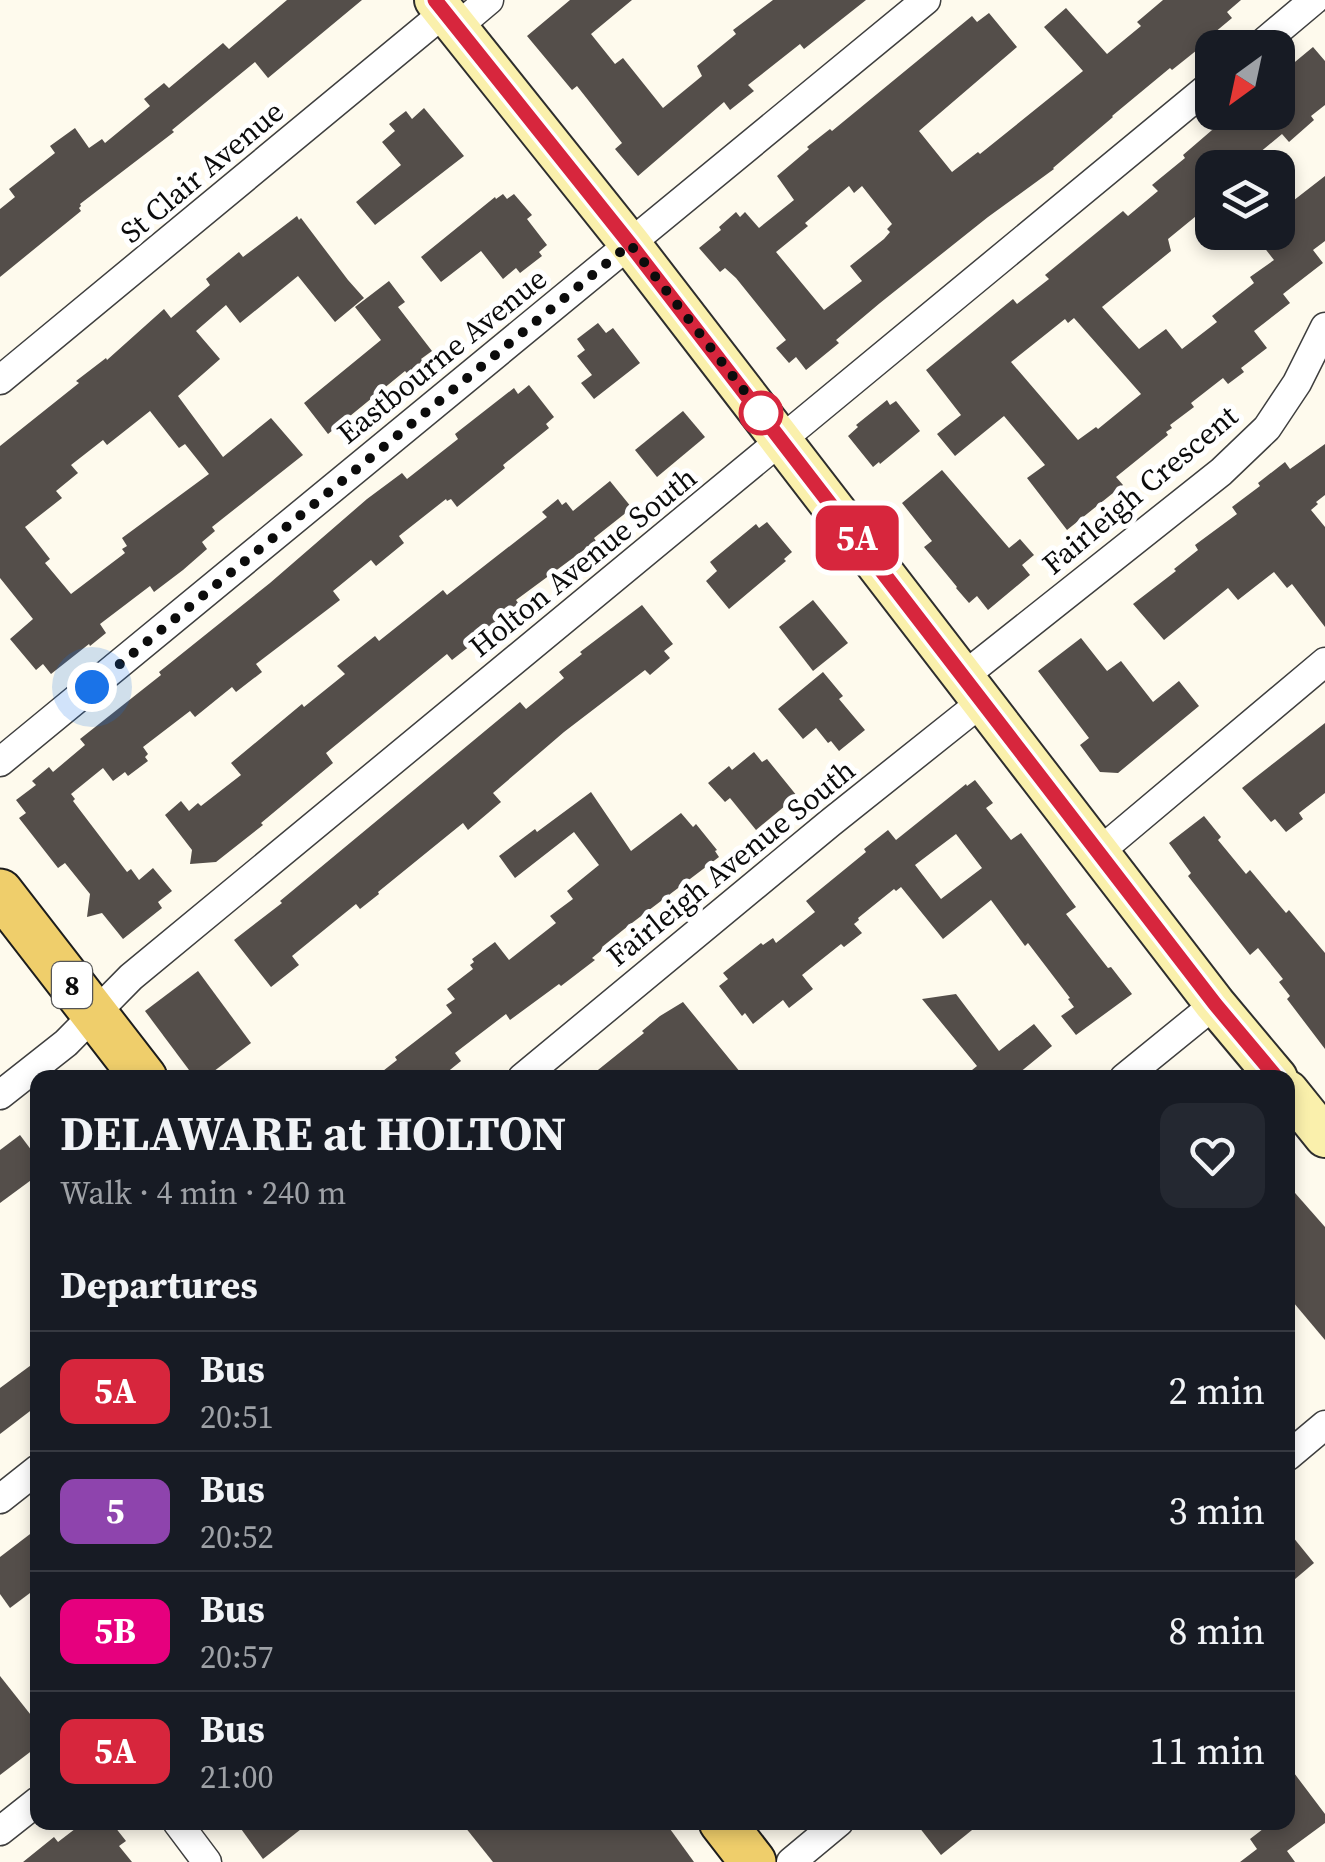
<!DOCTYPE html>
<meta charset="utf-8">
<style>
:root{--surface:#171b24;--page:#242831;--text:#f1f3f6;--muted:#9ea1a6;--line:#363941}
body{margin:0;font-family:"Source Serif 4",serif;background:var(--page);color:var(--text);height:100vh;display:flex;flex-direction:column;font-size:38px;white-space:nowrap}
*{box-sizing:border-box;margin:0}
p{font-size:32px;color:var(--muted)}
.icon{flex:none;width:55px;height:55px;fill:none;stroke:currentColor;stroke-width:2;stroke-linecap:round;stroke-linejoin:round}
.map{position:relative;flex:1;overflow:hidden}
.sheet{position:absolute;left:30px;top:1070px;width:1265px;height:760px;display:flex;flex-direction:column;background:var(--surface);border-radius:20px;box-shadow:0 5px 15px #0003}
.sheet>*{flex:none}
.badge{padding:0 20px;border-radius:15px;font-size:35px;line-height:65px}
.needle{width:65px;rotate:213deg}
.controls{position:absolute;left:1195px;top:30px;display:grid;gap:20px}
.controls a{display:grid;place-items:center;width:100px;height:100px;border-radius:20px;background:var(--surface);box-shadow:0 5px 15px #0003;font-size:50px}
.you{position:absolute;width:50px;height:50px;margin:-25px;border:8px solid #fff;border-radius:50%;background:#1a73e8;box-shadow:0 0 0 15px #1a73e833}
.map>.badge{position:absolute;translate:-50% -50%;box-shadow:0 0 0 5px #fff}
h2{padding:0 30px;font-size:38px;line-height:90px}
.round{display:grid;place-items:center;flex:none;width:105px;height:105px;border-radius:20px;background:var(--page)}
.head{display:flex;align-items:center;justify-content:space-between;height:170px;padding:0 30px}
h1{font-size:48px;font-weight:700;line-height:75px}
ul{padding:0;list-style:none}
li{display:flex;align-items:center;gap:30px;height:120px;padding:0 30px;border-top:2px solid var(--line)}
li div{flex:1}
li b{display:block;font-size:38px}
li em{font-style:normal}
li .badge{min-width:110px;font-weight:700;text-align:center}
.map>svg:first-child{display:block}
.building{fill:#544e4a;fill-rule:evenodd}
.lines{fill:none;stroke-linecap:round;stroke-linejoin:round}
.street-casing{stroke:#3f3f3f;stroke-width:31}
.secondary-casing{stroke:#2e2e2e;stroke-width:44}
.primary-casing{stroke:#1d1d1d;stroke-width:49}
.street{stroke:#fff;stroke-width:28}
.secondary{stroke:#faf0ac;stroke-width:40}
.primary{stroke:#efce6b;stroke-width:45}
.line-casing{stroke:#fff;stroke-width:22}
.line{stroke:#d7263d;stroke-width:15}
.walk{stroke:#0c0c0c;stroke-width:10;stroke-dasharray:0 18}
.stop-dot{fill:#fff;stroke:#d7263d;stroke-width:5}
.labels{text-anchor:middle;stroke-width:10;stroke-linejoin:round;paint-order:stroke}
.shield{fill:#fff;stroke:#555;stroke-width:2.5}
.shield-label{font-size:28px;font-weight:bold;fill:#0c0c0c}
.street-label{font-size:30px;fill:#0c0c0c;stroke:#fff}
</style>
<div class="map">
<svg width="1325" height="1862" viewBox="0 0 1325 1862">
<rect width="100%" height="100%" fill="#fefaed"/>
<g class="building">
<path d="M287 0H362L268 78 255 62 172 130 174 132 80 204 81 206 79 208 81 211 0 277V209L15 197 9 189 55 153 50 146 75 128 89 148 102 139 105 143 150 106 144 99 164 83 169 88 223 43 229 49Z"/>
<path d="M570 0H632L591 34 615 64 623 58 663 108 702 76 697 66 736 34 733 30 773 0H866L804 49 800 44 748 85 754 91 730 110 724 102 638 176 615 149 622 143 577 86 572 90 527 36Z"/>
<path d="M1163 0H1241L1227 12 1232 18 1196 48 1197 50 1172 70 1170 68 1112 116 1113 117 1053 168 1054 169 988 217 880 303 836 340 839 343 806 370 796 357 789 363 776 348 786 340 736 278 725 268 720 272 699 248 721 230 719 227 736 212 740 217 745 212 759 228 794 200 777 176 809 149 807 147 830 129 832 131 972 16 977 22 989 13 1017 47 919 131 952 172 978 152 980 154 1083 71 1044 27 1066 8 1107 54 1141 26 1137 22ZM849 186 854 193 862 186 892 224 887 229 890 232 884 239 850 266 862 281 824 310 776 252 808 226 805 223Z"/>
<path d="M1313 47 1325 61V105L1311 116 1314 120 1289 142 1282 134 1241 168H1212V203L1168 239 1171 251 1102 307 1139 349 1166 329 1182 349 1217 322 1212 316 1254 283 1250 277 1274 260 1252 232H1278V218L1292 207 1289 204 1325 176V241L1313 250 1323 263 1283 294 1290 303 1254 331 1267 348 1241 368 1244 372 1228 384 1223 378 1191 403 1194 407 1170 425 1172 428 1166 432 1168 435 1116 477 1123 485 1067 530 1027 478 1045 465 1004 416 955 456 937 434 961 415 926 370 1013 299 1017 304 1049 279 1045 275 1123 211 1128 216 1158 191 1152 185 1185 158 1183 155 1233 112H1278V76ZM1074 318 1141 394 1098 429 1096 427 1078 440 1011 362 1065 319 1068 323Z"/>
<path d="M424 108 464 156 375 225 356 202 401 165 382 142 395 131 389 124 406 111 412 119Z"/>
<path d="M503 194 507 199 514 194 532 215 527 219 547 245 539 252 542 256 520 273 516 268 503 279 481 251 441 282 421 257 495 197 496 199Z"/>
<path d="M297 216 299 220 301 218 348 280 364 298 335 322 298 276 240 323 226 305 196 331 220 359 178 396 223 457 271 418 303 455 212 527 215 531 202 542 207 549 183 570 154 592 150 586 100 624 106 633 90 646 89 644 51 674 43 664 36 670 10 639 33 619 0 578V446L79 383 76 381 106 358 107 360 164 309 171 318 210 285 206 279 239 252 243 257ZM150 411 179 448 185 444 209 474 122 538 127 546 122 549 125 553 71 594 45 563 50 559 25 527 62 498 56 491 78 473 71 465 103 440 107 445Z"/>
<path d="M389 281 405 302 398 307 432 351 421 359 427 367 412 379 405 371 328 434 304 403 381 340 355 307Z"/>
<path d="M598 323 606 333 613 328 640 363 594 399 581 383 592 375 577 356 585 350 577 339Z"/>
<path d="M529 385 554 417 546 424 549 428 503 465 505 468 457 507 451 499 447 501 446 499 399 536 404 543 376 566 371 560 333 591 340 600 256 664 262 672 236 692 232 687 195 717 190 711 143 747 148 754 145 757 148 761 128 776 125 772 113 781 103 768 71 794 75 799 73 801 127 872 131 869 139 880 153 868 172 891 158 902 162 908 123 939 102 913 87 917 90 894 65 863 58 868 19 818 26 813 16 800 36 785 32 781 49 767 53 772 85 745 80 739 161 675 159 672 270 583 367 499 402 473 407 479 458 439 455 434 514 388 518 394Z"/>
<path d="M887 400 890 405 896 401 920 431 880 464 879 462 873 467 848 436 858 427 856 425Z"/>
<path d="M683 411 705 437 657 477 635 450Z"/>
<path d="M1325 444V495L1316 502 1318 504 1311 510 1325 527V627L1292 584 1287 588 1274 572 1238 600 1228 588 1164 640 1133 604 1176 571 1174 569 1198 550 1195 545 1237 514 1232 507 1260 486 1258 483 1285 462 1290 469Z"/>
<path d="M942 470 1009 548 1020 539 1034 555 1022 565 1030 575 988 610 977 596 969 603 956 588 957 587 924 547 932 541 902 503Z"/>
<path d="M610 481 632 508 594 538 596 541 516 600 521 607 490 632 489 631 452 660 447 654 326 753 333 763 261 823 263 825 216 862 190 864 192 850 165 815 181 801 189 811 198 803 201 806 241 775 231 763 302 704 304 707 345 674 337 666 375 636 379 641 443 590 447 595 547 517 542 512 558 499 562 505 566 502 573 511Z"/>
<path d="M767 522 792 552 784 559 786 561 729 609 706 581 717 571 710 562 756 524 759 528Z"/>
<path d="M813 600 848 643 813 671 779 627Z"/>
<path d="M642 605 673 644 664 651 670 658 650 675 645 670 564 732 493 793 501 802 468 830 463 823 378 892 379 894 360 909 356 904 292 956 299 965 271 987 234 940 282 903 280 901 520 702 526 709 564 678 559 672 582 654 580 652Z"/>
<path d="M1081 638 1107 671 1121 661 1153 702 1179 681 1199 706 1118 773 1100 772 1080 745 1089 738 1038 671Z"/>
<path d="M823 672 843 696 839 699 865 730 839 751 831 741 828 743 816 728 803 739 778 709Z"/>
<path d="M1325 723V793L1299 813 1303 819 1286 832 1275 819 1271 822 1242 788Z"/>
<path d="M754 752 762 762 767 759 797 796 756 830 730 798 725 802 708 783 729 766 732 770Z"/>
<path d="M975 780 993 803 986 808 1011 840 1021 833 1076 907 1066 914 1108 968 1111 967 1132 994 1076 1035 1061 1016 1074 1007 1068 999 1070 998 1028 943 1025 946 991 900 943 939 901 887 896 891 894 889 858 918 859 920 854 924 862 933 844 947 841 944 802 975 813 989 789 1008 783 1000 753 1024 745 1013 742 1016 719 986 728 979 723 973 761 943 763 945 773 938 776 943 815 912 806 901 866 852 864 849 888 830 896 840 966 784 967 786ZM956 834 982 868 941 899 915 865Z"/>
<path d="M591 792 631 851 681 813 693 827 696 824 717 850 715 851 719 857 628 926 602 947 603 949 592 958 595 960 561 986 559 984 510 1020 506 1014 455 1053 461 1061 440 1078H374L397 1060 395 1057 452 1013 446 1005 455 999 447 989 473 969 470 965 474 962 472 959 495 942 509 960 556 923 550 916 573 899 567 891 599 865 574 832 515 878 499 856 535 829 537 832Z"/>
<path d="M1204 816 1221 837 1218 840 1246 874 1250 870 1286 913 1289 910 1325 953V1049L1287 999 1290 996 1279 982 1283 979 1258 948 1250 955 1188 876 1191 873 1169 843Z"/>
<path d="M198 971 251 1043 205 1078H195L145 1011Z"/>
<path d="M956 994 999 1051 1034 1024 1052 1046 1013 1078H962L977 1066 922 999Z"/>
<path d="M683 1002 745 1078H588L644 1033 642 1031 660 1016Z"/>
<path d="M20 1135 38 1159V1175L0 1203V1150Z"/>
<path d="M1288 1185 1325 1227V1340L1288 1296Z"/>
<path d="M38 1360V1405L0 1434V1388Z"/>
<path d="M38 1528V1587L10 1608 0 1594V1557Z"/>
<path d="M1288 1531 1314 1563 1288 1585Z"/>
<path d="M0 1676 38 1724V1746L0 1775Z"/>
<path d="M1288 1765 1325 1814V1823L1287 1851 1295 1862H1240L1257 1849 1250 1839 1272 1822H1288Z"/>
<path d="M84 1822H111L126 1841 119 1846 132 1862H23L54 1837 58 1842Z"/>
<path d="M236 1822H310L263 1859Z"/>
<path d="M461 1822H665L694 1862H493Z"/>
<path d="M915 1822H982L941 1855Z"/>
</g>
<g class="lines">
<defs>
<g id="street">
<path d="M457 27 489 0"/>
<path d="M1257 48 1314 0"/>
<path d="M0 380 445 12"/>
<path d="M964 676 1221 472 1267 428 1297 383 1325 327"/>
<path d="M0 762 926 0"/>
<path d="M1099 852 1325 662"/>
<path d="M522 1078 830 823 983 701"/>
<path d="M1124 1078 1215 1004"/>
<path d="M0 1095 66 1043 131 977 1212 84"/>
<path d="M1288 1456 1325 1425"/>
<path d="M0 1499 38 1469"/>
<path d="M177 1822 207 1862"/>
<path d="M0 1831 38 1801"/>
<path d="M791 1862 839 1822"/>
</g>
<g id="secondary">
<path d="M435 0 630 244 1215 1004 1277 1078"/>
<path d="M1288 1091 1325 1137"/>
</g>
<g id="primary">
<path d="M0 892 144 1078"/>
<path d="M722 1822 753 1862"/>
</g>
</defs>
<use href="#street" class="street-casing"/>
<use href="#secondary" class="secondary-casing"/>
<use href="#primary" class="primary-casing"/>
<use href="#street" class="street"/>
<use href="#secondary" class="secondary"/>
<use href="#primary" class="primary"/>
</g>
<g class="lines">
<defs>
<path id="line" d="M435 0 630 244 1215 1004 1277 1078"/>
</defs>
<use href="#line" class="line-casing"/>
<use href="#line" class="line"/>
<path class="walk" d="M92 687 630 244 770 424 761 413"/>
</g>
<circle class="stop-dot" cx="761" cy="413" r="20"/>
<g class="labels">
<rect class="shield" x="52" y="962" width="40" height="46" rx="8"/>
<g class="shield-label">
<text x="72" y="995">8</text>
</g>
<g class="street-label">
<text transform="translate(202 172) rotate(-40)" y="10">St Clair Avenue</text>
<text transform="translate(442 356) rotate(-39)" y="10">Eastbourne Avenue</text>
<text transform="translate(1140 490) rotate(-40)" y="10">Fairleigh Crescent</text>
<text transform="translate(583 562) rotate(-39)" y="10">Holton Avenue South</text>
<text transform="translate(731 863) rotate(-39)" y="10">Fairleigh Avenue South</text>
</g>
</g>
</svg>
<div class="controls">
<a><svg class="needle" viewBox="-14 -14 28 28"><path d="M0-13l5 13h-10z" fill="#e53935"/><path d="M0 13l5-13h-10z" fill="#9ea1a6"/></svg></a>
<a><svg class="icon" aria-label="layers" viewBox="0 0 24 24"><path d="M12 4l9 5-9 5-9-5zM3 14l9 5 9-5"/></svg></a>
</div>
<div class="you" style="left:92px;top:687px"></div>
<b class="badge" style="left:857px;top:538px;background:#d7263d;color:#fff">5A</b>
<section class="sheet">
<div class="head"><div><h1>DELAWARE at HOLTON</h1><p>Walk · 4 min · 240 m</p></div><a class="round"><svg class="icon" aria-label="heart" viewBox="0 0 24 24"><path d="M12 20l-8-8c-3-5 5-10 8-4 3-6 11-1 8 4z"/></svg></a></div>
<h2>Departures</h2>
<ul>
<li><span class="badge" style="background:#d7263d;color:#fff">5A</span><div><b>Bus</b><p>20:51</p></div><em>2 min</em></li>
<li><span class="badge" style="background:#8e44ad;color:#fff">5</span><div><b>Bus</b><p>20:52</p></div><em>3 min</em></li>
<li><span class="badge" style="background:#e6007e;color:#fff">5B</span><div><b>Bus</b><p>20:57</p></div><em>8 min</em></li>
<li><span class="badge" style="background:#d7263d;color:#fff">5A</span><div><b>Bus</b><p>21:00</p></div><em>11 min</em></li>
</ul>
</section>
</div>
